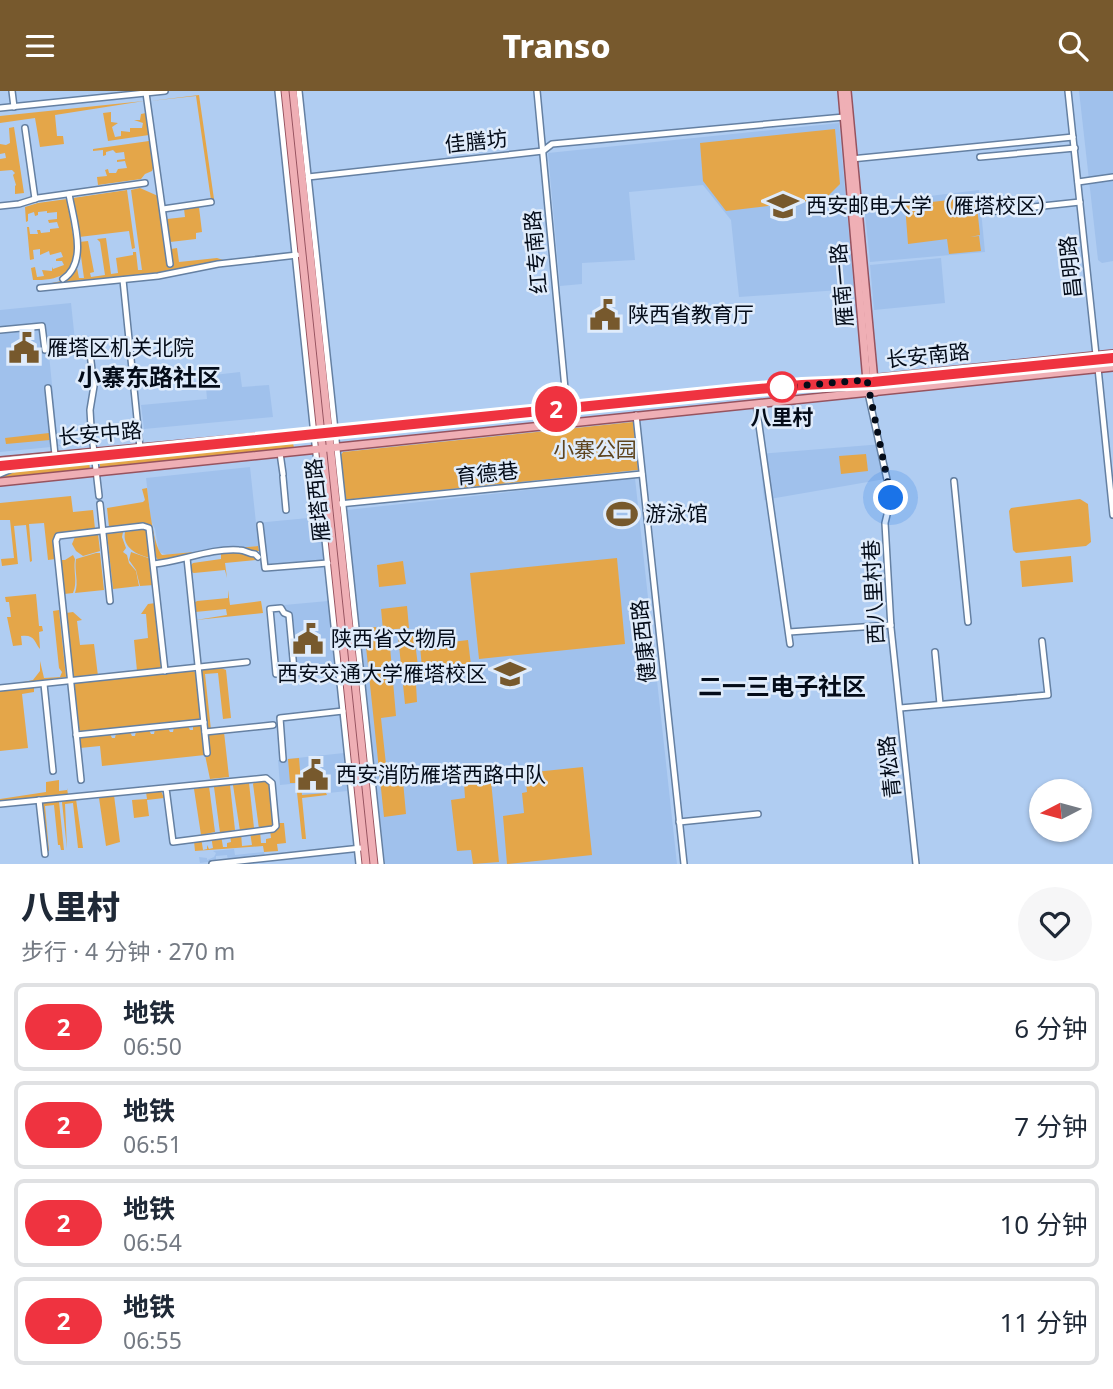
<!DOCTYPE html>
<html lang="zh">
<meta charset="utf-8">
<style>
:root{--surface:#fff;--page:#f6f6f7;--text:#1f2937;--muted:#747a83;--line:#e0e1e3;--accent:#77592d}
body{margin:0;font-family:"Noto Sans","Noto Sans SC",sans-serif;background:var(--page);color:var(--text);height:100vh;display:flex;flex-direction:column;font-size:26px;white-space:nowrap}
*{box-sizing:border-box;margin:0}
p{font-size:23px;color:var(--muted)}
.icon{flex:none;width:38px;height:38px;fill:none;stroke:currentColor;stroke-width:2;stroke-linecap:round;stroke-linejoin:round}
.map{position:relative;height:773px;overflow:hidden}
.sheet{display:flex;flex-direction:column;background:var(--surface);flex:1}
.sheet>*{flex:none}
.badge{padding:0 14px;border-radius:23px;font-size:24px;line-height:46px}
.needle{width:46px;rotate:264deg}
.buttons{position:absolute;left:1029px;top:688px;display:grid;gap:14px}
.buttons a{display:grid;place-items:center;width:63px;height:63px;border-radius:50%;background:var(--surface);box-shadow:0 2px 5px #0004;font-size:35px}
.you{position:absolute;width:35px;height:35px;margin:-18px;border:5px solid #fff;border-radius:50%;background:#1a73e8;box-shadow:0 0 0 10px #1a73e833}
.map>.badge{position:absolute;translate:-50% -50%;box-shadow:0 0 0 4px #fff}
.round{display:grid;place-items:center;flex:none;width:74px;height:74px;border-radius:37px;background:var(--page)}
.head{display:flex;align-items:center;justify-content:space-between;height:119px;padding:0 21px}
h1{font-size:33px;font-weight:800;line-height:52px}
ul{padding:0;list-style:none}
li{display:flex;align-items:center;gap:21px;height:88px;margin:0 14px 10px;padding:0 7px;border:4px solid var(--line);border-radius:10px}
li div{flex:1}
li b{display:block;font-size:26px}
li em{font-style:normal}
li .badge{min-width:77px;font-weight:700;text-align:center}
header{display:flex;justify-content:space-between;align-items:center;height:91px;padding:0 21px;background:var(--accent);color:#fff;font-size:32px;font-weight:800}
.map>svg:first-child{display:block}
.built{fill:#a0c1ec}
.green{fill:#e4a649}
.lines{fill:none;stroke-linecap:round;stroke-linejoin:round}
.minor-casing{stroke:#6580a2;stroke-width:8}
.major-casing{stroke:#96535f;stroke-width:10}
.minor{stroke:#fff;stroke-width:5}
.major{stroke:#efafb5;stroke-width:7}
.line-casing{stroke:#fff;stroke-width:16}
.line{stroke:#ef3340;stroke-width:10}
.walk{stroke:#040c19;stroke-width:7;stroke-dasharray:0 12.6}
.stop-dot{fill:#fff;stroke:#ef3340;stroke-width:3.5}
.labels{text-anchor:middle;stroke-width:5;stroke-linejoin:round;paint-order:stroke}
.street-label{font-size:21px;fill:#040c19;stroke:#e0ecfb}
.poi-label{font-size:21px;fill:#040c19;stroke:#e0ecfb;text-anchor:start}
.stop-label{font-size:21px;font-weight:bold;fill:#040c19;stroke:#e0ecfb}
.park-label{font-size:21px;fill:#5e441e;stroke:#e0ecfb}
.quarter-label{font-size:24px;font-weight:bold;fill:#040c19;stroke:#e0ecfb}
</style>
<header><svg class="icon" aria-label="menu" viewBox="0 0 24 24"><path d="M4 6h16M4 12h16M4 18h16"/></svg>Transo<svg class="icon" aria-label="search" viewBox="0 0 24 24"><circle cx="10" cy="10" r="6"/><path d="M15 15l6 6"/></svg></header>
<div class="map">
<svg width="1113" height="773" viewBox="0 0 1113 773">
<rect width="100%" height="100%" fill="#b0cdf2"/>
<g class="built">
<path d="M1079 0H1113V170L1102 172 1098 169Z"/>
<path d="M839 32 854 198 739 206 731 129 703 94 629 101 635 169 582 172V193L560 195 548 62Z"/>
<path d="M979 99 985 161 870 171 864 113Z"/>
<path d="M941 167 945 212 874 219 870 174Z"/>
<path d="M71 212 75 250 48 254 58 353 61 355 0 361V219Z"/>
<path d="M240 281 242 296 269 294 273 326 144 338 141 314 207 308 205 285Z"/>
<path d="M883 353 885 388 764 409 760 363Z"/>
<path d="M250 376 256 432 319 426 324 472 261 479 258 455 167 464 159 461 155 438 151 430 146 387Z"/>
<path d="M635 387 677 773H385L347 419Z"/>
<path d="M328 510 335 579 293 583 284 514Z"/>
<path d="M344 662 347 700 301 705 300 692 280 694 278 669Z"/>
<path d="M234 758 235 764 264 761 265 765 228 769 227 764 216 765V770L200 772 199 766 207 767V769L214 766 216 762 213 760Z"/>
</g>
<g class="green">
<path d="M199 4 214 108 211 109 196 5 150 10Z"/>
<path d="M144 10 55 24 57 45H63L64 53 40 56 35 27 0 32V25Z"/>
<path d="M111 21V31L118 32 112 36 115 46 121 45V40L130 41V37H142L143 32 134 29H140L141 23 146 22 149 44 108 50 103 22Z"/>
<path d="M14 36 24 102 15 103V95L16 94 13 84 15 82 12 79 0 80V68L6 67 5 62 0 63V53L6 54 10 52 9 37Z"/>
<path d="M835 38 840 93 825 108 726 120 703 90 700 52Z"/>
<path d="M149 50 154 74 152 80 145 83 141 88 98 94 97 86 107 85 105 79 108 78 109 82H116L118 78 127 77 125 70 117 71V69L125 68 124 61 116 62 113 59 106 61V64L103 65V59L93 60V58Z"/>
<path d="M140 97 158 105 168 175 173 174 171 158 177 157 179 171 217 167 223 169 158 182 38 195 66 189 77 177 79 187H84L79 151 88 150 94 181 90 182 91 186 105 184 100 151 97 148 106 147 111 183 118 182 116 167 133 164V161H136L138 179H142L131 99Z"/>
<path d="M127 99 135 157 132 158 129 140 79 146 73 107Z"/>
<path d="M976 106 980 144 970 146 979 145 981 160 949 163 947 148 908 153 905 114Z"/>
<path d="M67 108C72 147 92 191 33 189L31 177 35 176 37 186 44 185 42 179 52 180V176L53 178 64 174 62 170H56V168L63 166 61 161 50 164 49 160 40 164V158L33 159 34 168 30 169 27 136H29L30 143H38L37 139H40L41 142 50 141V138L59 137 57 131 49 132 48 129 57 128V121L47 122V120L38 121V124L35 125 34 121 28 123V130L26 131 25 116 38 112Z"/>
<path d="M199 116 202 141 196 142V148L170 151 167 128 185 126 184 118Z"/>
<path d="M633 331 638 379 343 409 338 368 343 361Z"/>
<path d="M49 342 50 349 6 353 5 347Z"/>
<path d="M292 347 294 357 100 377V367Z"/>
<path d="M866 363 868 380 841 383 839 365Z"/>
<path d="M89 370 90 379 0 389V385L36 376Z"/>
<path d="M147 397C149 412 153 454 162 464L258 455 259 460C250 461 245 457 237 458 210 458 185 466 158 469L156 466C154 455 157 437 144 432L109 436 107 417 143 411 145 409 142 398Z"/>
<path d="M71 405 73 421 93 419 95 438 58 442 53 449 55 468 48 469 44 432 29 433 32 470 30 471 26 434 14 435 18 473 2 475 1 468 14 467 10 429H0V412Z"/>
<path d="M1080 408 1088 413 1091 451 1086 455 1016 462 1013 459 1009 420 1011 417Z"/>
<path d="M147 438 151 467C136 464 122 456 125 441Z"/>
<path d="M123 441 122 446 126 457 123 461 127 464 129 472 136 480 139 495 113 498 107 443Z"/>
<path d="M98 443 100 460 83 465 76 460 72 453 75 446Z"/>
<path d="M241 460 249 465H256L257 469 225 472 227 487 225 479 194 482 191 481 190 475 193 472 221 468V462Z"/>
<path d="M131 461 151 468 154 494 140 495 136 479 129 469Z"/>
<path d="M96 462H100L104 499 75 502C79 491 74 480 76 468Z"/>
<path d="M73 464 75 468C73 480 78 491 73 502L64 503 60 469H65Z"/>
<path d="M1071 465 1073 491 1022 496 1020 470Z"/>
<path d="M617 467 625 553 479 568 470 482Z"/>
<path d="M403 470 406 493 379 496 377 474Z"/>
<path d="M228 499 230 514 261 510 263 522 196 529 227 524 226 518 195 521 194 512 197 510 228 507Z"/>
<path d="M36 503 39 535H42L43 540 39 541 40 558C34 551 35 543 21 545L22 554 13 555 7 526H11L9 511H6L5 506Z"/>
<path d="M156 512 162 575 159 578 137 580 134 549 148 547 146 523H141L148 513Z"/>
<path d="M407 515 409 537 383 539 381 518Z"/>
<path d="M59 519 66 586 19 592 33 589 40 580V570L44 587 60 586 62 581 59 577 53 520Z"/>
<path d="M73 521 82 529 77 530 80 554 94 553 98 585 76 587 73 585 66 522Z"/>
<path d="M376 536 377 546 389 544 396 625 381 627 388 692 403 690 406 723 384 726 364 537Z"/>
<path d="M414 543 420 591 416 593 417 611 405 613 398 545Z"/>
<path d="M468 549 472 583 423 588 420 555Z"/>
<path d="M221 577 226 579 231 627 223 628 218 582 205 583 211 639H207L201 582 204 578Z"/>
<path d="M193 580 196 582 201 625 199 628 82 641 78 638 74 595 76 592Z"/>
<path d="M34 596V601L22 603 28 657 0 660V600Z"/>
<path d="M199 634 202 636 205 664 210 663 208 642 224 641 229 686 210 688 205 664 102 675 100 655 80 657 79 648 82 646 110 643 112 647H115L116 642 130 641 132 645H135L136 640 149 639 151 643H154L155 638 168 637 170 641H173L174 636 188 635 190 639H193V635Z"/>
<path d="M299 667 302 704 326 702 327 704 302 707 306 748H302L296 692H290L288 668Z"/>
<path d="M583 676 592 764 507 773 503 725 524 722 522 702 527 701 525 682Z"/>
<path d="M59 689V700L67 699V697L68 704 0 710V708L46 701V691Z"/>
<path d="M265 689 270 692 274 736 259 738 253 693 255 690Z"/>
<path d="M491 690 499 771 473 773 471 759 457 760 451 709 465 707 464 692Z"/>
<path d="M247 691 249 692 254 737 240 740 233 694Z"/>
<path d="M228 693 230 694 235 739 220 742 214 696Z"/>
<path d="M209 695 215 741 201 744 194 698Z"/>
<path d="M161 700 164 707 147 709 149 725 134 727 132 709 147 708 146 701Z"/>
<path d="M114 704 120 751 106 755 99 707Z"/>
<path d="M76 708 83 757H78L73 712 65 713 67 758 62 711Z"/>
<path d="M57 710 59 711 64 759H61L60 754H58L54 714 45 715 49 760H48L43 712Z"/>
<path d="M278 732H284L286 752 277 753 278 760 264 761 263 755 195 760 194 750 201 746 203 759 207 758V754L209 758 213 757 211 745 221 744 223 756H227V752L231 751 230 743 241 742 242 755 252 754 250 741 260 740 261 752H266V748L271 747 270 739Z"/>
</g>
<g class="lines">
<defs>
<g id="minor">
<path d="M12 0 14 16"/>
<path d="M278 0 359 773"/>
<path d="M299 0 381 773"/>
<path d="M537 0 567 319"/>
<path d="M1068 0 1096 264"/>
<path d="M146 2 170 173"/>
<path d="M0 17 165 0"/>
<path d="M25 37 35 108"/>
<path d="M980 66 1075 57"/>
<path d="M851 68 1073 46"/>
<path d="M308 86 543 60 552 53 844 26"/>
<path d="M1078 91 1113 86"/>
<path d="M0 115 19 113 38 107 145 92"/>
<path d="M163 118 211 111"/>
<path d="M987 121 1080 111"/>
<path d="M63 188C89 171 73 128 69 103"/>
<path d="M123 189 140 357"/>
<path d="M40 197 158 185 218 173 297 164"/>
<path d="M0 239 42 235 45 259"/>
<path d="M89 254 94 295 90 319 91 336"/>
<path d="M1098 277 1113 424"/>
<path d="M48 297 55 364"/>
<path d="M868 302 891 407 885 432 891 537 916 773"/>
<path d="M756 313 790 553"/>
<path d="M636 324 684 773"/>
<path d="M92 344 99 405"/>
<path d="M280 362 283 383"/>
<path d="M0 383 34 368"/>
<path d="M283 386 286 419"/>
<path d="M954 390 968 531"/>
<path d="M100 413 110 510"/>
<path d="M339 413 642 383"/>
<path d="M260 434 265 477 328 472"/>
<path d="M187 467 207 662"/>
<path d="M154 473C182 470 211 457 239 459 246 459 248 463 255 463L258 466"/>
<path d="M789 541 891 534"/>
<path d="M935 561 940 613"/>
<path d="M294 579 289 524 284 522 281 517 270 518 276 583 339 579"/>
<path d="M44 593 53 680"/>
<path d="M0 597 247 571"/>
<path d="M900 617 1048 604 1042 550"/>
<path d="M205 641 273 634"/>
<path d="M76 644 204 631"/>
<path d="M283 668 280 627 343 620"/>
<path d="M81 689 56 450 58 445 143 435 149 437 165 580"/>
<path d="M39 709 45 763"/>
<path d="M0 713 266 687 272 692 276 735 273 738 173 751 166 697"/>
<path d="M679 731 758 723"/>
<path d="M212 773 361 757"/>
</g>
<g id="major">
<path d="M285 0 366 773"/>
<path d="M293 0 374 773"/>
<path d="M842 0 868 302"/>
<path d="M847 0 875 301"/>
<path d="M0 370 292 343 351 341 1113 263"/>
<path d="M0 391 1113 276"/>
</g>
</defs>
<use href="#minor" class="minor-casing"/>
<use href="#major" class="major-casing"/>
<use href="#minor" class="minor"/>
<use href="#major" class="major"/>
</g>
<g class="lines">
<defs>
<path id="line" d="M0 375 737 300 802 294 873 291 1113 267"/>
</defs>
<use href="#line" class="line-casing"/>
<use href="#line" class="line"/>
<path class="walk" d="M782 296 867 289 891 407"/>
</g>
<defs>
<symbol id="university-bare" viewBox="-9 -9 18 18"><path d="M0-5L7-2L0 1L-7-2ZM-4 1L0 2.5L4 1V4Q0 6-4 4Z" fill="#77592d" stroke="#e0ecfb" stroke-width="2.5" paint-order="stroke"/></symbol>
<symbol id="civic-bare" viewBox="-9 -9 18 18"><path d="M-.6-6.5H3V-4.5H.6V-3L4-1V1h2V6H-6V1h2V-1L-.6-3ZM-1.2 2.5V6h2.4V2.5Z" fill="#77592d" stroke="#e0ecfb" stroke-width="2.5" paint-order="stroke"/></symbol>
<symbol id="stadium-bare" viewBox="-9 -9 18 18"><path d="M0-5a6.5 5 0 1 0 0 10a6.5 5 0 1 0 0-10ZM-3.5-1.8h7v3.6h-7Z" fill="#77592d" stroke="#e0ecfb" stroke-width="2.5" paint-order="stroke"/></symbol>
</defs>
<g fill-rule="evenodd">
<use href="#university-bare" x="761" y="93" width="44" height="44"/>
<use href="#civic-bare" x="583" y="202" width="44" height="44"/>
<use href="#civic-bare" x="2" y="235" width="44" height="44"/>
<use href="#stadium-bare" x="600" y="401" width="44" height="44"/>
<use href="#civic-bare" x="286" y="526" width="44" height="44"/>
<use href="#university-bare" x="488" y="561" width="44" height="44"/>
<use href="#civic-bare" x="291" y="662" width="44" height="44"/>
</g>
<circle class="stop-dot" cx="782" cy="296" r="14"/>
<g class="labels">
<g class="street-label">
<text transform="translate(476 51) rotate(-6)" y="7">佳膳坊</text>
<text transform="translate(536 161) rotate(-95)" y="7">红专南路</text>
<text transform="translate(1071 176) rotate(-96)" y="7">昌明路</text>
<text transform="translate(842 194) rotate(-95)" y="7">雁南一路</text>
<text transform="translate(928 265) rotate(-6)" y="7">长安南路</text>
<text transform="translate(100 343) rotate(-5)" y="7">长安中路</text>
<text transform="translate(487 383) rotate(-6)" y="7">育德巷</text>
<text transform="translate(318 409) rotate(-96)" y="7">雁塔西路</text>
<text transform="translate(874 501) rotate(-93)" y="7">西八里村巷</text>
<text transform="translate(644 550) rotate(-96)" y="7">健康西路</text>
<text transform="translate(890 676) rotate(-96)" y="7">青松路</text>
</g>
<g class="poi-label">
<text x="806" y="122">西安邮电大学（雁塔校区）</text>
<text x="628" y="231">陕西省教育厅</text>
<text x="47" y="264">雁塔区机关北院</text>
<text x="645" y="430">游泳馆</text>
<text x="331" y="555">陕西省文物局</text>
<text x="487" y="590" text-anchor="end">西安交通大学雁塔校区</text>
<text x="336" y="691">西安消防雁塔西路中队</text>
</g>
<g class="stop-label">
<text x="782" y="334">八里村</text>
</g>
<g class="park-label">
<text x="595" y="366">小寨公园</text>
</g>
<g class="quarter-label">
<text x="149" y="295">小寨东路社区</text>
<text x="782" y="604">二一三电子社区</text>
</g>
</g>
</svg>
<div class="buttons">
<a><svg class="needle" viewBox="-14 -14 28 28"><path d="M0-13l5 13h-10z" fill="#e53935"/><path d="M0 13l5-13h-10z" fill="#747a83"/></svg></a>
</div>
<div class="you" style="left:891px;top:407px"></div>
<b class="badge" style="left:556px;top:318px;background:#ef3340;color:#fff">2</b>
</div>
<section class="sheet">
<div class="head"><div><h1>八里村</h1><p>步行 · 4 分钟 · 270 m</p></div><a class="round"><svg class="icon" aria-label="heart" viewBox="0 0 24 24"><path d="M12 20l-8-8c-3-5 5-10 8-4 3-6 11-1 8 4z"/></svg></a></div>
<ul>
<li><span class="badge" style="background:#ef3340;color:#fff">2</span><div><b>地铁</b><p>06:50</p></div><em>6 分钟</em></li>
<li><span class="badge" style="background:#ef3340;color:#fff">2</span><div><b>地铁</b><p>06:51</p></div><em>7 分钟</em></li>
<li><span class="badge" style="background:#ef3340;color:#fff">2</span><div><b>地铁</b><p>06:54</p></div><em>10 分钟</em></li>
<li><span class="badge" style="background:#ef3340;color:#fff">2</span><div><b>地铁</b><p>06:55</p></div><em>11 分钟</em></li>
</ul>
</section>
